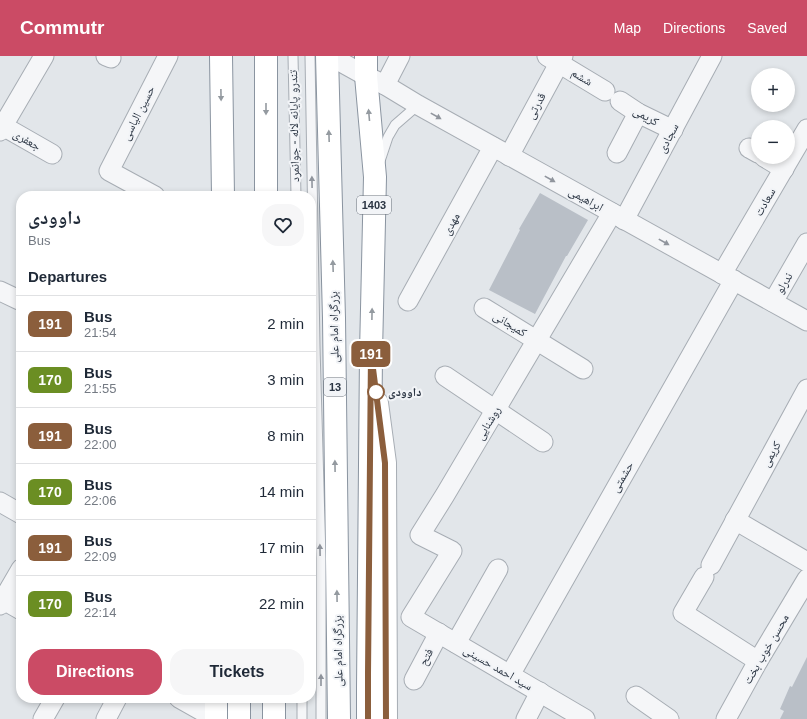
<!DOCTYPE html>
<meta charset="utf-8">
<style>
:root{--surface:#fff;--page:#f6f6f7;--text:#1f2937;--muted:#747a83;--line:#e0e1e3;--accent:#cb4b65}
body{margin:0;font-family:Arial,"Noto Naskh Arabic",sans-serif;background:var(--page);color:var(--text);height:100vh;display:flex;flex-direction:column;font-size:15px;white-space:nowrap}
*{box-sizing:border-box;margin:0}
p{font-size:13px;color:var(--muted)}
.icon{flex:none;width:22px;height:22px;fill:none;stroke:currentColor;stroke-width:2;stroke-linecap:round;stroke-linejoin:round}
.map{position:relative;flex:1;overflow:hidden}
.panel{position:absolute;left:16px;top:135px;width:300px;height:512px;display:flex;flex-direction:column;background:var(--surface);border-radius:16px;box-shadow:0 2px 6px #0003}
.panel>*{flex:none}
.badge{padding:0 8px;border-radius:6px;font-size:14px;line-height:26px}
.buttons{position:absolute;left:751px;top:12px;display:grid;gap:8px}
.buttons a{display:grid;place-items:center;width:44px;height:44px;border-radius:50%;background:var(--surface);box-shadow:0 2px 6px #0003;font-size:20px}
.map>.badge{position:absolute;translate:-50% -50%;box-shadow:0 0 0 2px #fff}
h2{padding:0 12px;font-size:15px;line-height:36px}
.round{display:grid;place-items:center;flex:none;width:42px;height:42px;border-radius:16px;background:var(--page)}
.head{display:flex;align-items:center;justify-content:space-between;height:68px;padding:0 12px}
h1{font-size:19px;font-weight:700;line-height:30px}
.cta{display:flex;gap:8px;margin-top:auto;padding:8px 12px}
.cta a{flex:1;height:46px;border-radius:16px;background:var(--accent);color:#fff;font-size:16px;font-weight:700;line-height:46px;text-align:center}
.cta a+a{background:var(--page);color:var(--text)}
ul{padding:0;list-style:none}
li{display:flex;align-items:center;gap:12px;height:56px;padding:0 12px;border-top:1px solid var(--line)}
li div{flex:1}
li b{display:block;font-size:15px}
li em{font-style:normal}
li .badge{min-width:44px;font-weight:700;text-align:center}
header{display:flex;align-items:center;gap:24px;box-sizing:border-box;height:56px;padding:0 20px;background:var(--accent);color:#fff}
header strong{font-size:19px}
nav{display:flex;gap:22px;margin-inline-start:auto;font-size:14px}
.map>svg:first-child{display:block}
.building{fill:#b9bfc7}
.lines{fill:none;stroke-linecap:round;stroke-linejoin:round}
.service-casing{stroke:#a7adb4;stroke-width:11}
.minor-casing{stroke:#a7adb4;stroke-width:21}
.secondary-casing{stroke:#a7adb4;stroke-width:24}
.trunk-casing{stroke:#8a94a0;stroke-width:24}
.service{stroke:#f5f6f8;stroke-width:9}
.minor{stroke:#f5f6f8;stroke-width:19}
.secondary{stroke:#fff;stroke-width:22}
.trunk{stroke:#fff;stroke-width:22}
.oneway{fill:#949aa0}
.oneway2{fill:#90959d}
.line-casing{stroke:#fff;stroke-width:9}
.line{stroke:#8b5e3c;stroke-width:6}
.stop-dot{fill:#fff;stroke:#8b5e3c;stroke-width:2}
.labels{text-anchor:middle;stroke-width:4;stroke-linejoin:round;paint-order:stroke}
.shield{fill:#f2f4f7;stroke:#666e78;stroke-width:1}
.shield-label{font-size:11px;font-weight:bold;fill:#2a3442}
.street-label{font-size:12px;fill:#2a3442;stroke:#f2f4f7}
.stop-label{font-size:12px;font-weight:bold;fill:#2a3442;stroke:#f2f4f7;text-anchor:start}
</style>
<header>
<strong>Commutr</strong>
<nav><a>Map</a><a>Directions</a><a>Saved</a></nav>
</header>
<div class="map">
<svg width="807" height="663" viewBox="0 0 807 663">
<rect width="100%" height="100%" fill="#e2e6ea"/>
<g class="building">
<path d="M540 137 588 164 567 200H566L535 258 489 234 520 174 519 173Z"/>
<path d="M807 601V663H780L784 655 780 653 790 630 792 631Z"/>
</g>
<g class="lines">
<defs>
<g id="service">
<path d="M293 0 296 140"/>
<path d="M310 0 315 291 321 502V663"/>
<path d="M380 105 388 81 395 69 418 49"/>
<path d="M302 642V663"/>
</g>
<g id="minor">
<path d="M106 0 111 2"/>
<path d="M330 0 366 20 385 29 418 49 807 265"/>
<path d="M547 0 605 35"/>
<path d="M385 29 400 0"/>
<path d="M620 45 638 57 673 74"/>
<path d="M3 70 52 98"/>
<path d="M0 75 44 0"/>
<path d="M749 92 758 97"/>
<path d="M617 97 638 57"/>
<path d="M509 100 563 0"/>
<path d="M764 101 784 113"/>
<path d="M155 140 109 115 168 0"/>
<path d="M624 164 712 0"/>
<path d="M722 218 807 73"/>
<path d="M0 235 19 244"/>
<path d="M408 245 493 91"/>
<path d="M773 246 807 187"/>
<path d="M484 252 583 313"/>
<path d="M445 320 543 386"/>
<path d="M0 446 21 458"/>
<path d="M735 464 807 506"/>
<path d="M711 509 807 333"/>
<path d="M704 521 683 557 758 605"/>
<path d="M0 542 21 554"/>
<path d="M0 549 21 513"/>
<path d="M456 587 498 513"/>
<path d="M510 619 734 224"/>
<path d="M414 624 439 577"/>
<path d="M636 640 669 663"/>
<path d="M179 642 202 655"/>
<path d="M43 663 55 642"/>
<path d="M106 663 117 642"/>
<path d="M526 663 540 636"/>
<path d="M585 663 411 561 452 495 420 479 445 439 612 157"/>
<path d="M726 663 758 605 807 523"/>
</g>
<path id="secondary" d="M377 347 385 407 386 663"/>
<g id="trunk">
<path d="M221 0 223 140"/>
<path d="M266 0V140"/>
<path d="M327 0 334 262 339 663"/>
<path d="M366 0V20L375 121 371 297 368 633V663"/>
<path d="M239 642V663"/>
<path d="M216 663V642"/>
<path d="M274 663V642"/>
</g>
</defs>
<use href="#service" class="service-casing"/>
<use href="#minor" class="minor-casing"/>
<use href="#secondary" class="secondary-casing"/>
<use href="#trunk" class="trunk-casing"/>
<use href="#service" class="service"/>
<use href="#minor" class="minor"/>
<use href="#secondary" class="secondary"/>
<use href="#trunk" class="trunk"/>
</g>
<defs><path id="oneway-solid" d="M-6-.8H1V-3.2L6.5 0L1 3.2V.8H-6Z"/></defs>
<g class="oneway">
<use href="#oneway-solid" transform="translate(221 39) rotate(89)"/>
<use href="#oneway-solid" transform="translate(266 53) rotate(90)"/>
<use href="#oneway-solid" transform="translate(369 59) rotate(-95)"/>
<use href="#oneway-solid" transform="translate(329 80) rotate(-92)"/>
<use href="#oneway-solid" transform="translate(333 210) rotate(-92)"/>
<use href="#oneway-solid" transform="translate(372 258) rotate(-89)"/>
<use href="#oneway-solid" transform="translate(335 410) rotate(-91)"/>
<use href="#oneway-solid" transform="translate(337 540) rotate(-91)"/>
</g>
<g class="oneway2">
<use href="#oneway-solid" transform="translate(436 60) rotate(29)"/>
<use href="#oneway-solid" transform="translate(550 123) rotate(29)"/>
<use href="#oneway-solid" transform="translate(312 126) rotate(-91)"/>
<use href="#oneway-solid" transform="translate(664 186) rotate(29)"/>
<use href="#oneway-solid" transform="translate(320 494) rotate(-91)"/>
<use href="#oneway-solid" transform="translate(321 624) rotate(-90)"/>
</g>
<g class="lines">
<defs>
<path id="line" d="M368 663V617L371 297 385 407 386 663"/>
</defs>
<use href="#line" class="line-casing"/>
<use href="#line" class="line"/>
</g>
<circle class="stop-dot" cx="376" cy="336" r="8"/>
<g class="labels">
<g class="shield">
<rect x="357" y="140" width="34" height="18" rx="3"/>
<rect x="324" y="322" width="22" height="18" rx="3"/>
</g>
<g class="shield-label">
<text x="374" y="153">1403</text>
<text x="335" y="335">13</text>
</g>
<g class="street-label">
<text transform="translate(582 21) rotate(31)" y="4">ششم</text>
<text transform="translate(536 50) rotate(-62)" y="4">قدرتی</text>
<text transform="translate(138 57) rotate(-63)" y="4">حسین الیاسی</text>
<text transform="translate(646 60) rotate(29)" y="4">کریمی</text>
<text transform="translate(294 70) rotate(-91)" y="4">تندرو پایانه لاله - جوانمرد</text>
<text transform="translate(668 82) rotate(-62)" y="4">سجادی</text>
<text transform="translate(27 84) rotate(30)" y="4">جعفری</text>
<text transform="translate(586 143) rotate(29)" y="4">ابراهیمی</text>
<text transform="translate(765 146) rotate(-60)" y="4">سعادت</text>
<text transform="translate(451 168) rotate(-61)" y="4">مهدی</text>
<text transform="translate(784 227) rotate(-60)" y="4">ندرلو</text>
<text transform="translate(510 268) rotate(32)" y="4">کمیجانی</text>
<text transform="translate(334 271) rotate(-91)" y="4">بزرگراه امام علی</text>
<text transform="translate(488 367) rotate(-59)" y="4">روشنایی</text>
<text transform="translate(771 398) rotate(-61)" y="4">کریمی</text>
<text transform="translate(622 421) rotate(-60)" y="4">حشمتی</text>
<text transform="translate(766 593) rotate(-60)" y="4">محسن خوب بخت</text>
<text transform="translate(338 595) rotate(-91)" y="4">بزرگراه امام علی</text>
<text transform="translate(426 601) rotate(-62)" y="4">فتح</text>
<text transform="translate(498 612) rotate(30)" y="4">سید احمد حسینی</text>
</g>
<g class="stop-label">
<text x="388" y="340">داوودی</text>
</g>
</g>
</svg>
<div class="buttons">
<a>+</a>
<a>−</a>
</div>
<b class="badge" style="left:371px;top:298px;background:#8b5e3c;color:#fff">191</b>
<section class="panel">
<div class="head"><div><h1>داوودی</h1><p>Bus</p></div><a class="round"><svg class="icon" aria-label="heart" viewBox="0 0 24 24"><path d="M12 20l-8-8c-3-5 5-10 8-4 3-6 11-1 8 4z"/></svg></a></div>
<h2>Departures</h2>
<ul>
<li><span class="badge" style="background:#8b5e3c;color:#fff">191</span><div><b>Bus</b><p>21:54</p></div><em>2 min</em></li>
<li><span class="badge" style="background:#6b8e23;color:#fff">170</span><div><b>Bus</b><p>21:55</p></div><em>3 min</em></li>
<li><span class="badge" style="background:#8b5e3c;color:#fff">191</span><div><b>Bus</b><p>22:00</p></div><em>8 min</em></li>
<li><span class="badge" style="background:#6b8e23;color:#fff">170</span><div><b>Bus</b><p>22:06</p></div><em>14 min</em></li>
<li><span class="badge" style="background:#8b5e3c;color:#fff">191</span><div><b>Bus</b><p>22:09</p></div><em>17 min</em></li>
<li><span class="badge" style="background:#6b8e23;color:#fff">170</span><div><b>Bus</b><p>22:14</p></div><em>22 min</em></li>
</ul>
<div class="cta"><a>Directions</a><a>Tickets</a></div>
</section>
</div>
